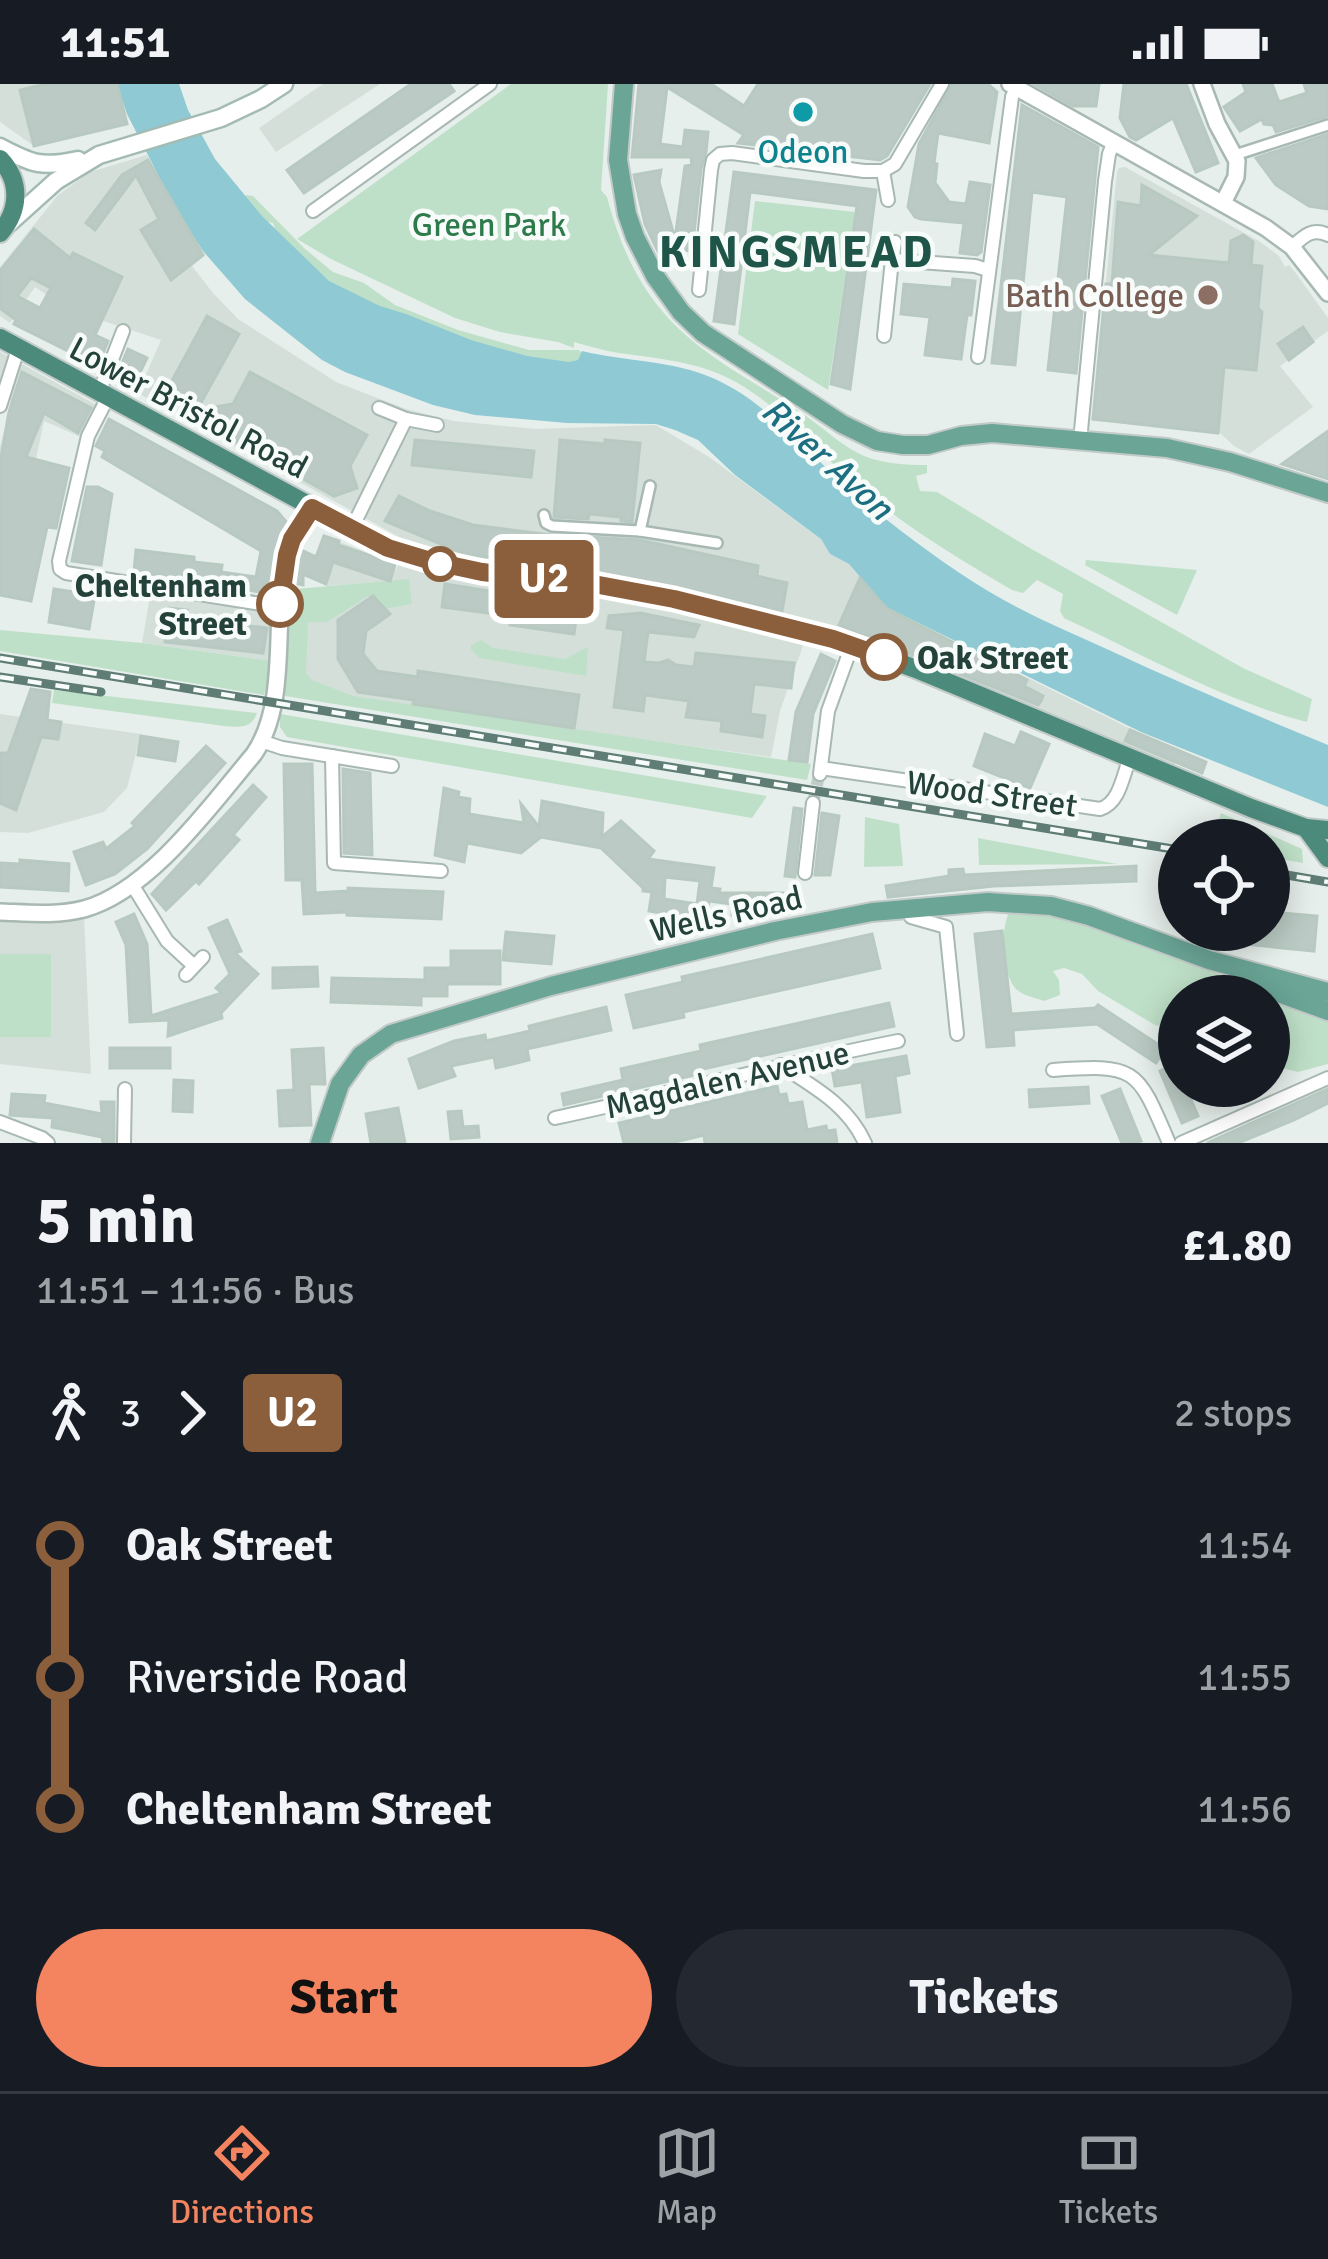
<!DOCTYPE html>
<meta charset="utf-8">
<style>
:root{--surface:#171b24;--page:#242831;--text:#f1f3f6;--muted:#9ea1a6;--line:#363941;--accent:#f4845f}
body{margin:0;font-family:Signika,sans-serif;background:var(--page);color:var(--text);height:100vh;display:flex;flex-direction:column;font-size:45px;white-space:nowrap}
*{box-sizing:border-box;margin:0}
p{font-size:39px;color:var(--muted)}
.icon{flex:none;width:66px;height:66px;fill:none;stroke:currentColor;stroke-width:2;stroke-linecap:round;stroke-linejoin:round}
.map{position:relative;height:1059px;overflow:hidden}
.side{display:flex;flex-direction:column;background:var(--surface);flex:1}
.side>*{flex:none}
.badge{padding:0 24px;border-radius:9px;font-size:42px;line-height:78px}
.tools{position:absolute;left:1158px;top:735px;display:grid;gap:24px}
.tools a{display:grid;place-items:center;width:132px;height:132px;border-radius:50%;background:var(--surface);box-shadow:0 6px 30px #0003;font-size:60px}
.map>.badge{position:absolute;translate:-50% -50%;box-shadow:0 0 0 6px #fff}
.legs{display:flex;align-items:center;gap:18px;height:132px;padding:0 36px;font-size:39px}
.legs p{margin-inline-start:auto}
.headline{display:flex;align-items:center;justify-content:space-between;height:204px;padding:0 36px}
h1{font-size:66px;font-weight:700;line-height:90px}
.cta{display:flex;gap:24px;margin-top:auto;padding:24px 36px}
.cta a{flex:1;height:138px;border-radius:72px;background:var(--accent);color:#111;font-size:48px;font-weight:700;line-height:138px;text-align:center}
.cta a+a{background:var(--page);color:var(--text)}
ul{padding:0 36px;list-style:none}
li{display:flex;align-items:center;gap:42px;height:132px;font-size:45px}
li i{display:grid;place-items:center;width:18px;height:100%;margin:0 15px;background:currentColor}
li i::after{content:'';width:30px;height:30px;margin:-15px;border:9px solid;border-radius:50%;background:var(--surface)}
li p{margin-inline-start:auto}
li:first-child i{background:linear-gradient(#0000 50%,currentColor 0)}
li:last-child i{background:linear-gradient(currentColor 50%,#0000 0)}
.status{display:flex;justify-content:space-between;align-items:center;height:84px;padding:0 60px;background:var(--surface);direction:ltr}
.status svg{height:33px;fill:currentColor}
.tabs{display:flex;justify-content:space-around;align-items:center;height:168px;border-top:3px solid var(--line);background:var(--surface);font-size:33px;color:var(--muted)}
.tabs a{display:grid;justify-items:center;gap:6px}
.tabs .active{color:var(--accent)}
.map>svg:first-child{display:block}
.built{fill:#d4dfda}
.green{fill:#bfe0c8}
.water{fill:#8ec9d4}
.building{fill:#bbcac4;stroke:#b8c9c2;stroke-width:3;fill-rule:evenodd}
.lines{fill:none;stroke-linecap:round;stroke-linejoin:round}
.minor-tunnel{stroke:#bfccc8;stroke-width:12;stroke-dasharray:12 6;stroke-linecap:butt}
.pedestrian-casing{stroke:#a8b8b2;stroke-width:14}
.minor-casing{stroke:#a8b8b2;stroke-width:16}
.tertiary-casing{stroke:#a8b8b2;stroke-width:20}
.secondary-casing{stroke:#a4bbb3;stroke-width:21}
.primary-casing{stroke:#c2cac8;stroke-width:22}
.trunk-casing{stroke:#c2cac8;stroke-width:22}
.pedestrian{stroke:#fff;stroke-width:9}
.minor{stroke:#fff;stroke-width:12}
.tertiary{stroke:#fff;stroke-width:15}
.secondary{stroke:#fff;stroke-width:16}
.primary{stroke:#6aa596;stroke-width:18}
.trunk{stroke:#4c8a7c;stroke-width:18}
.rail-casing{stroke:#5f7d75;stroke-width:9}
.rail{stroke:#f7fbf9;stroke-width:4.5;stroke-dasharray:14;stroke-linecap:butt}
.line-1-casing{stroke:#fff;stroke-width:27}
.line-1{stroke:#8b5e3c;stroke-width:18}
.culture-dot{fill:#0f9aa8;stroke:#f7fbf9;stroke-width:4.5}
.education-dot{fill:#8d6e63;stroke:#f7fbf9;stroke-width:4.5}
.stop-1-dot{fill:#fff;stroke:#8b5e3c;stroke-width:6}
.labels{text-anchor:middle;stroke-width:9;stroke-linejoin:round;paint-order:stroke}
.culture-label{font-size:33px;fill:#0d838f;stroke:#f7fbf9}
.park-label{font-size:33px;fill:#2d7a4b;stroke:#f7fbf9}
.education-label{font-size:33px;fill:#785e54;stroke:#f7fbf9;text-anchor:end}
.street-label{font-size:33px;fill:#24423a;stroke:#f7fbf9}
.stop-label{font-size:33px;font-weight:bold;fill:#24423a;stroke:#f7fbf9;text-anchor:end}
.water-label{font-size:36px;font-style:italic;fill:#1c6f80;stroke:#f7fbf9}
.district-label{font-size:45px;font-weight:bold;letter-spacing:3px;fill:#1f5548;stroke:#f7fbf9}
</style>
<div class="status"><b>11:51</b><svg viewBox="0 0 49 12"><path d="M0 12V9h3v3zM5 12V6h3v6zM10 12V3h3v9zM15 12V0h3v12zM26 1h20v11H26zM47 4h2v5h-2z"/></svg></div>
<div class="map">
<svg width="1328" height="1059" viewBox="0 0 1328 1059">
<rect width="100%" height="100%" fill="#e6efeb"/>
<g class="built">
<path d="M0 0H117L127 40 34 62 0 38Z"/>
<path d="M323 0H380L276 68 259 44Z"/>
<path d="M147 71 174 124 205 171 192 182 213 209 238 235 336 298 406 325 454 337 536 345 656 341 709 373 821 455 830 470 849 480 886 524 1137 648 1180 665 1173 686 992 613 861 552 811 539 780 627 771 673 351 615 305 603 285 506 394 504V497L327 502 340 458 396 480V488L403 455 138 309 161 256 67 225 35 203 10 239 0 232V183L58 111 90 88Z"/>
<path d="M1125 83 1259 157 1279 172 1285 183 1289 181 1295 188 1328 234V247L1280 282 1313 323 1249 370 1234 362 1219 348 1092 337 1117 88 1119 84Z"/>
<path d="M0 268 100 323 83 354 44 337 25 427 0 423V363L11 317 0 311Z"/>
<path d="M150 512 271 528 273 577 142 559Z"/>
<path d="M0 630 141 650 127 704 104 728 28 749 0 748Z"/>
<path d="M84 832 91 990 0 980V836H74Z"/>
</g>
<g class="green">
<path d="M511 0H608L601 106 607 113C618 155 634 194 663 228 700 272 756 298 803 330 823 343 841 362 864 372 885 380 905 381 927 381V389L916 392 920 407 937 408 1028 463 1243 584 1312 615 1307 638C1224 617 1142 570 1064 534L1060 527 1063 510 1037 496 1023 509 1012 506C959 475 906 443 859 403 817 368 784 325 734 297 697 277 659 275 619 269 604 267 589 262 574 258V264L558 258 500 248 455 234 331 175 297 155Z"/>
<path d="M246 111 253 112 304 164 333 188 364 199 395 221 458 246 529 266H579L585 273 578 283 531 279 355 220 279 156 273 139 260 136 244 115Z"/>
<path d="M755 117 855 128 828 306 738 250Z"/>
<path d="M1086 476 1197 486 1177 531 1085 481Z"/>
<path d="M409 495 412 520 384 525 368 512 327 538H308L306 589 312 596 353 612 811 680 807 696 285 612 282 588 285 506Z"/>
<path d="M0 546 142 559 273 577 264 611 0 567Z"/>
<path d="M481 556 493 564 565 575 588 563 586 592 479 574 471 566V561Z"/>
<path d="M54 606 257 629C251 645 239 643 224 642L52 619Z"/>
<path d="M280 630 767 712 752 734 287 653 280 643Z"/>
<path d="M1221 729 1302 765 1303 779 1269 773V756H1211Z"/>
<path d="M865 733 899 740 903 782 864 783Z"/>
<path d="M978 754 1117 780 979 781Z"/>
<path d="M1010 827C1057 828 1101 847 1145 863 1206 885 1267 909 1328 934V980L1298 988 1269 981V912H1179V957L1173 945 1155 941 1098 907 1082 890 1064 884 1053 887 1059 896 1060 911 1044 917C1035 914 1022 911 1016 905 1001 889 1000 843 1010 827Z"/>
<rect x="0" y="870" width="51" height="83"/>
</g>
<path class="water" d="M117 0H179L188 26 215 75 262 132 329 197 380 222 406 230 471 256 527 272 569 278 578 276 582 267C627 278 673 276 715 295 763 317 797 357 835 392 882 434 934 474 988 507 1026 530 1070 548 1111 567 1182 600 1255 631 1328 661V723L1141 648 886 523 849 480 830 470 821 455 735 391 698 356 675 346 656 340 567 339 475 331 433 321 345 288 322 276 245 215 203 167 176 126 127 30Z"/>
<g class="building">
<path d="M46 0H117L127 40 34 62 20 6Z"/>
<path d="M411 0H449L454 7 304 109 287 86Z"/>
<path d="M639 0H711L744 22 758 0H930L887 72 880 76 738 59 744 51 667 3 660 60 683 63 685 46 708 48 706 68 701 85 692 167 675 165 676 169 668 179 662 176 645 140 634 91 661 86 659 98 675 155 685 82 692 81 691 73H632Z"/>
<path d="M952 0H988L997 8 989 59 938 49 934 79 937 80 935 99 949 118 966 120 970 98 990 101 981 168 977 171 960 169 964 139 921 135 915 133 908 123 919 60Z"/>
<path d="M1034 0H1099L1096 22H1073Z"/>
<path d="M1124 0H1186L1218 79 1196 88 1173 34 1136 56 1130 53 1120 34Z"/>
<path d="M1243 0H1272L1279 18 1307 9 1304 0H1328V32L1276 48 1273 41 1264 40 1262 35 1240 47 1224 23 1246 8Z"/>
<path d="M1022 21 1098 63 1076 289 1048 286 1067 113 1032 108 1015 281 992 279Z"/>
<path d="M1328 50V125L1309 122 1276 101 1256 74Z"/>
<path d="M148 76 203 171 171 196 141 146 159 135 136 91 95 146 86 139 122 91Z"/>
<path d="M734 88 876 106 850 305 831 300 857 122 750 108 734 240 714 237Z"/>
<path d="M1142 101 1197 132 1149 171 1229 179 1231 157 1243 151 1253 158 1251 181 1262 182 1258 224 1262 228 1256 286 1224 283 1218 349 1093 335 1106 200H1112L1118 118 1141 122Z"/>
<path d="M34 145 70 174 73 169 122 193 95 251 108 257 98 282 14 240 16 236 0 224V187ZM31 194 51 204 40 224 17 212Z"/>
<path d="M953 195 975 197 971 231H967L961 275 925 271 930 233 901 230 904 200 952 204Z"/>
<path d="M207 232 239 250 193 333 161 317Z"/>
<path d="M1303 243 1313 258 1289 276 1278 260Z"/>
<path d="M128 265 147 274 135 299 117 291Z"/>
<path d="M22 288 91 324 78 349 44 329 26 373 69 384 56 444 47 443 31 517 0 511V380L9 328Z"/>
<path d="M250 288 367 351 350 382 357 404 334 412 218 348 209 324 233 320Z"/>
<path d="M109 335 277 427 288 440 275 470 270 501 264 500 263 509 222 500 134 488 136 466 194 473V478L222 481 221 488 256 493 261 467 102 373 105 367 96 362Z"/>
<path d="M1328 347V395L1282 380Z"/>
<path d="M415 356 534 367 531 393 412 381Z"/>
<path d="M560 356 605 360V356L640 359 632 438 621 437V433L589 430 588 435 554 433Z"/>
<path d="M87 403H98L112 410 101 481 72 477Z"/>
<path d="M399 412 430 427 473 441 551 451 640 456 758 482 757 492 787 499 782 527 636 494 465 470 385 437Z"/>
<path d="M324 452 339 457 338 461 395 480 390 497 333 478 326 500 303 490V501L294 499 301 466 316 473Z"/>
<path d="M860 494 886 524 1027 596 1024 602 1043 612 1041 617 1038 621 839 541Z"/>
<path d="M445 500 578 521 574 550 510 541 511 532 442 523Z"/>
<path d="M54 505 95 511 89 545 49 538Z"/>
<path d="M373 512 390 530 366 547 363 570 377 587 418 593V587L579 611 574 644 413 620 414 616 358 608 338 575V536Z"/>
<path d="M169 524 187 526 186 535 267 544 263 569 165 558Z"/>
<path d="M640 529 699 541 694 553 648 548 644 578 659 579 668 576 676 581 694 583 696 569 794 579 791 604 754 600 750 630 765 632 762 653 721 647 722 637 686 633 689 617 645 611 643 627 614 623 624 546 607 544 609 532Z"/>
<path d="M821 570 835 577 813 630 807 678 789 676 796 628Z"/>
<path d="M31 605 50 608 47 636 61 638 58 655 41 653 16 726 0 719V669H8Z"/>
<path d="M1130 646 1206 678 1202 689 1125 657Z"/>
<path d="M1021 648 1049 660 1030 704 974 682 985 650 1015 662Z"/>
<path d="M141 652 178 658 175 677 138 671Z"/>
<path d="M206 662 225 679 147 765 115 790 86 801 74 768 103 758 106 765 135 742 132 739Z"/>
<path d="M284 680H312L315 809 348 807V804L443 808 441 835 347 831V828L304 830 302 796H286Z"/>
<path d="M343 685 370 689 372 771 344 769Z"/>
<path d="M253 701 266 713 233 751 239 756 199 800 196 797 166 826 152 810Z"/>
<path d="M444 704 459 708 458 713 470 715 469 730 524 739 521 720 539 743 542 717 603 729 602 753 621 737 654 767 648 775 714 784 711 804 720 805 719 809H785V831H732V820L709 817 706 836 649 827 652 808 643 807V804L601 764 541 753 521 769 467 759 464 778 435 771ZM665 793 700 797 697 820 664 815Z"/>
<path d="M794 724 802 725 795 793 785 792Z"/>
<path d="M822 729 839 732 830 791H815Z"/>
<path d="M20 776 69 780 68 807 0 803V779L20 780Z"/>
<path d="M1136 782V797L994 802 888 813 886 802 949 792V786L963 785 964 791Z"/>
<path d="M1269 828 1317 832 1314 867 1213 857 1214 846H1269Z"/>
<path d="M134 830 147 860 151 932 222 909 216 904 230 890 209 844 227 836 241 867 235 869 258 890 221 929 222 934 168 952 169 936 130 938 126 861 116 838Z"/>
<path d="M1002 847 1011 930 1095 924 1098 921 1165 965 1156 979 1097 940 1013 946 1014 961 987 963 975 850Z"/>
<path d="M506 848 554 852 551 880 503 876Z"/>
<path d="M872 850 880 884 683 928 684 933 634 944 626 911 683 898 682 893Z"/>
<path d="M451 867H500V900H447V912H421V921L331 918 332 894 425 896V884H451Z"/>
<path d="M317 883 318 902 273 904V884Z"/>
<path d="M889 919 894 942 694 987 695 991 564 1021 562 1010 623 996 621 985 701 967 700 961Z"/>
<path d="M606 923 611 946 527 965 529 976 496 984 494 973 451 982 455 992 419 1004 409 975 454 957 485 951 486 957 530 947 529 942Z"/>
<rect x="110" y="964" width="60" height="20"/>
<path d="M323 964 325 1000H309L311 1041 280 1042 278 1007 294 1006 292 966Z"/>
<path d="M906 972 909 989 895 992 900 1028 867 1033 862 998 835 1002 832 985Z"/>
<path d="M1176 980 1179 1002H1185L1198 1032 1182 1039 1160 987Z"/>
<path d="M174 996 193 997 192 1028 173 1027Z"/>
<path d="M777 1002 779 1011 786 1010 788 1020 802 1018 807 1046 826 1042 827 1047 835 1046 837 1059H705L704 1051 671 1059H624L619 1039Z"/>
<path d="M1088 1003 1089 1019 1030 1023 1029 1006Z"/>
<path d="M1120 1005 1141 1057 1134 1059H1122L1102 1012Z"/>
<path d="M1328 1005V1019L1294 1036 1238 1059H1207Z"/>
<path d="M12 1010 45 1012 44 1019 102 1030 101 1018H114V1059H103L102 1053 52 1043 53 1034 10 1031Z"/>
<path d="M398 1024 405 1059H371L366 1030Z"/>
<path d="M461 1027 463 1043 478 1042 479 1053 451 1055 448 1028Z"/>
</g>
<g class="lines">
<path class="minor-tunnel" d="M813 719 819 691"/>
<defs>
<g id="pedestrian">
<path d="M1235 71 1328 41"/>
<path d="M544 431 546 439 552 442 640 447 717 459"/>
<path d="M640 447 650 402"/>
</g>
<g id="minor">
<path d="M883 87 888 116"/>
<path d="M313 127 490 0"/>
<path d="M1292 163C1303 153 1312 143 1328 151"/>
<path d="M892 176 895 158"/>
<path d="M699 206 711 86 713 76 720 70 732 69 864 87H883L895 80 942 0"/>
<path d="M884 252 892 176 975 182 988 186"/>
<path d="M978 273 1012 13 1016 4"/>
<path d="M99 309 123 247"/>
<path d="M108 313 88 352 59 477 60 485 66 489 261 520H280"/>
<path d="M0 322 18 265"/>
<path d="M379 324 406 335 437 341"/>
<path d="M1080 357 1105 97 1109 70 1114 57"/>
<path d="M351 446 406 335"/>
<path d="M261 657 282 664 392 682"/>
<path d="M332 672 334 779 441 787"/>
<path d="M821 684 1100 725C1120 719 1123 691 1130 673"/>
<path d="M820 690 828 627 852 561"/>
<path d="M805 789 813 719"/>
<path d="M133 802 167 857 193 881"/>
<path d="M908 824 911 833 946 843 957 950"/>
<path d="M186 891 203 873"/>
<path d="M780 981C814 1003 848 1021 865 1059"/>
<path d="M1053 986C1137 980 1137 984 1169 1059"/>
<path d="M555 1034C670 1009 783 980 898 957"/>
<path d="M0 1038 42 1054 48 1059"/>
<path d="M124 1059 125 1005"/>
<path d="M1181 1059 1328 994"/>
</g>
<g id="tertiary">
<path d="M1010 0 1266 144 1292 163 1328 209"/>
<path d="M1202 0 1217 40 1237 77 1236 93 1223 119"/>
<path d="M0 828C28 829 56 832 84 825 150 807 211 721 254 670 290 617 272 535 286 474 291 455 302 441 312 424"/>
</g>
<g id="secondary">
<path d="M0 63C32 80 42 84 78 76"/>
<path d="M6 142 56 97 99 71 221 34 261 15 284 0"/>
</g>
<g id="primary">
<path d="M624 0 618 76 627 130 635 153 655 192 681 228 703 249 842 340 877 357 903 361H928L961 352 992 349 1167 364 1230 378 1328 409"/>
<path d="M1245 894 1265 904 1328 927"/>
<path d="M320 1059 340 1000 361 971 391 950 551 902 775 847 872 828 988 818 1051 822 1089 832 1209 876 1328 908"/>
</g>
<g id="trunk">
<path d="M0 75C21 97 20 126 0 149"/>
<path d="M0 254 388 464 457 484 633 507 833 555 916 585 1251 724 1306 744 1328 746"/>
<path d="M1306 744 1328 774"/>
</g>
</defs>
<use href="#pedestrian" class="pedestrian-casing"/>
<use href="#minor" class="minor-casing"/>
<use href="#tertiary" class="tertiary-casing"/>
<use href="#secondary" class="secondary-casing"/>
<use href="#primary" class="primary-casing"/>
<use href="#trunk" class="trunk-casing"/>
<use href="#pedestrian" class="pedestrian"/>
<use href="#minor" class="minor"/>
<use href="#tertiary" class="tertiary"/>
<use href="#secondary" class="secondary"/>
<use href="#primary" class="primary"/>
<use href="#trunk" class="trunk"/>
<defs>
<g id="rail">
<path d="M0 574 1179 766"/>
<path d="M0 593 101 608"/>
<path d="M1269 788 1328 798"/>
</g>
</defs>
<use href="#rail" class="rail-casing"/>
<use href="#rail" class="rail"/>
</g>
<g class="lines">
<defs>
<path id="line-1" d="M280 520 287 471 292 455 312 424 388 464 431 477 482 488 599 501 674 515 833 555 884 573"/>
</defs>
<use href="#line-1" class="line-1-casing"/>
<use href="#line-1" class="line-1"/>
</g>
<circle class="culture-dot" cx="803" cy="28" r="12"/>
<circle class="education-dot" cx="1208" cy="211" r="12"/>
<g class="stop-1-dot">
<circle cx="440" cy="480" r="15"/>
<circle cx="280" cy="520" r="21"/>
<circle cx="884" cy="573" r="21"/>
</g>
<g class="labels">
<g class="culture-label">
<text x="803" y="79">Odeon</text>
</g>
<g class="park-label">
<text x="489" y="152">Green Park</text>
</g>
<g class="education-label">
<text x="1184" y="223">Bath College</text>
</g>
<g class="street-label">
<text transform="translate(189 323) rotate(28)" y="12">Lower Bristol Road</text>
<text transform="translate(992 709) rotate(8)" y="12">Wood Street</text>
<text transform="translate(726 829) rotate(-13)" y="12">Wells Road</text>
<text transform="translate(727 995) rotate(-13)" y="12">Magdalen Avenue</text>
</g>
<g class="stop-label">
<text x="247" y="513">Cheltenham<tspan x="247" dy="38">Street</tspan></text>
<text x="917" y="585" text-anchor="start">Oak Street</text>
</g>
<g class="water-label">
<text transform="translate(828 374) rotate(42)" y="13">River Avon</text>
</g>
<g class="district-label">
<text x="797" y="183">KINGSMEAD</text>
</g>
</g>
</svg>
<div class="tools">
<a><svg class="icon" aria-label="locate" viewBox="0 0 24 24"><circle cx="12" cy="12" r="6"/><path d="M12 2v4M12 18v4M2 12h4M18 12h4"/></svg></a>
<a><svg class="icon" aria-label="layers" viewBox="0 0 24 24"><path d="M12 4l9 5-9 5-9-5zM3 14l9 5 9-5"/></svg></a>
</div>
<b class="badge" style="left:544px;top:495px;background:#8b5e3c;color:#fff">U2</b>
</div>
<section class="side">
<div class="headline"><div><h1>5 min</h1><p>11:51 – 11:56 · Bus</p></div><b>£1.80</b></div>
<div class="legs"><svg class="icon" aria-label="walk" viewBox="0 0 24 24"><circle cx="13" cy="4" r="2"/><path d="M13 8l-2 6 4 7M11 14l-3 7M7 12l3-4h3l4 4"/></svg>3<svg class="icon" aria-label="forward" viewBox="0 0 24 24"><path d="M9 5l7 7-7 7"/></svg><b class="badge" style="background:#8b5e3c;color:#fff">U2</b><p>2 stops</p></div>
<ul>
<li><i style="color:#8b5e3c"></i><b>Oak Street</b><p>11:54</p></li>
<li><i style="color:#8b5e3c"></i><span>Riverside Road</span><p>11:55</p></li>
<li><i style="color:#8b5e3c"></i><b>Cheltenham Street</b><p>11:56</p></li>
</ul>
<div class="cta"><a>Start</a><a>Tickets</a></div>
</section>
<nav class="tabs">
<a class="active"><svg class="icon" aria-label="directions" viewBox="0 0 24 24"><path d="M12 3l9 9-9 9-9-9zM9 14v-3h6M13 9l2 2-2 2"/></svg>Directions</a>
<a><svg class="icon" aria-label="map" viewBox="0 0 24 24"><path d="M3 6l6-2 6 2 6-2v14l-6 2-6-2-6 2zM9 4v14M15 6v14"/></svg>Map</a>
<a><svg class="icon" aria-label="tickets" viewBox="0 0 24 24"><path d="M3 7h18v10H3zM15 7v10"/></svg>Tickets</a>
</nav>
